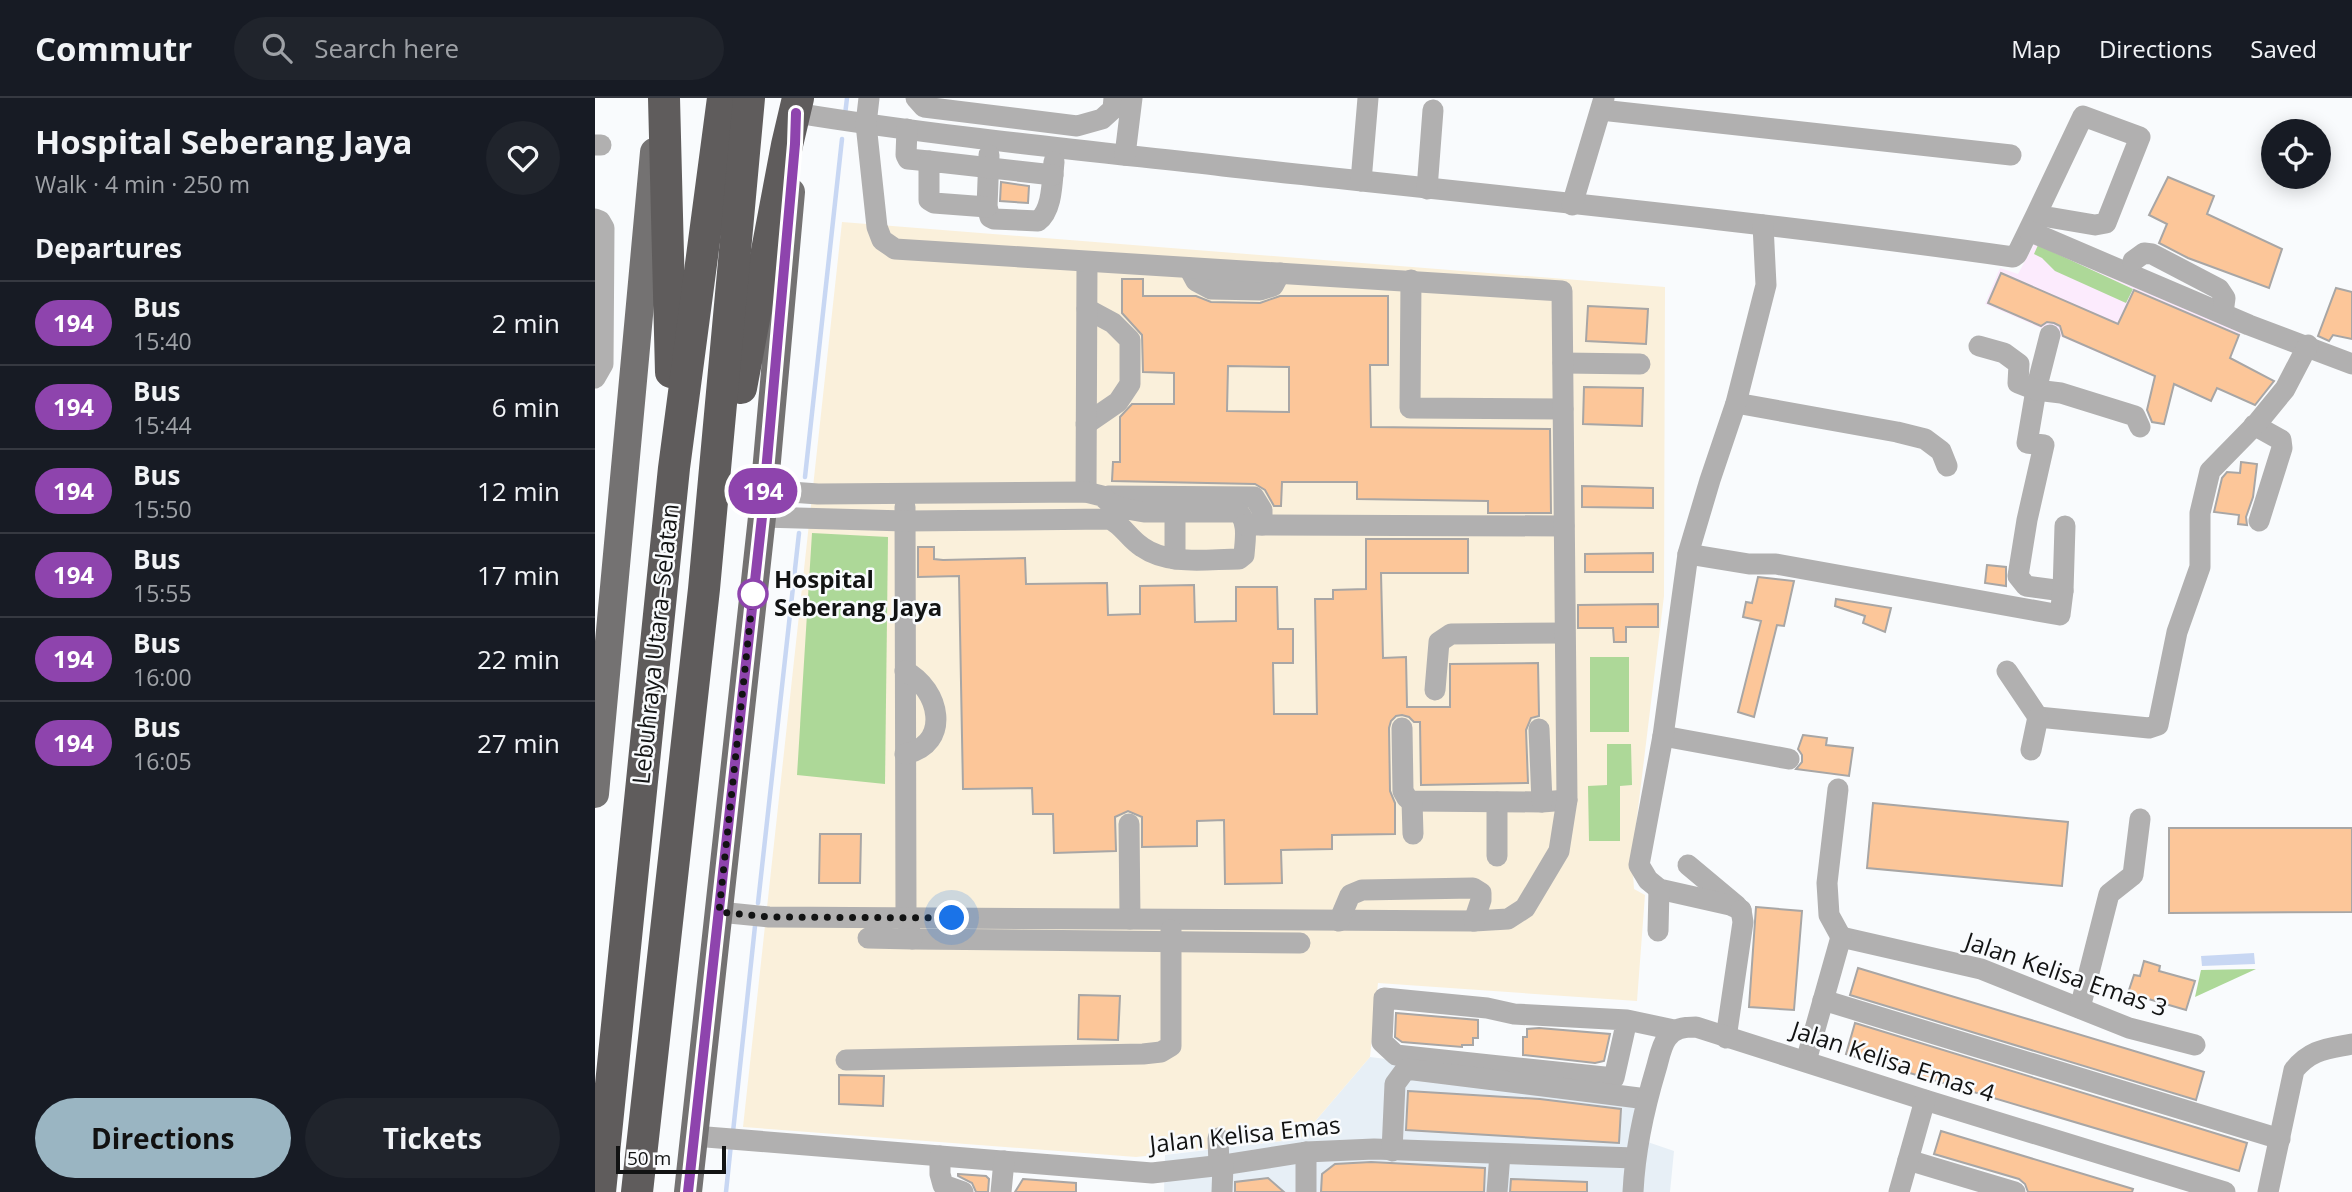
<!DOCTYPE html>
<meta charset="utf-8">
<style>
:root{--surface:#171b24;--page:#20242c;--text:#f1f3f6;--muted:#9ea1a6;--line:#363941;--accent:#9ab5c2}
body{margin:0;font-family:"Open Sans",sans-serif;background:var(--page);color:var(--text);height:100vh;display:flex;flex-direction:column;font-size:26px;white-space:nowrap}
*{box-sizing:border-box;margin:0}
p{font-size:23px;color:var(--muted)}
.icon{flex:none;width:38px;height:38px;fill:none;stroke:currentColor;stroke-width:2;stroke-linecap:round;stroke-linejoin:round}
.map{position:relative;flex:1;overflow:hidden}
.details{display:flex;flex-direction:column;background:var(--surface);width:595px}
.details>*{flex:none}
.badge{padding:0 14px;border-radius:23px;font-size:24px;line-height:46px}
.controls{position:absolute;left:1666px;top:21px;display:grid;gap:14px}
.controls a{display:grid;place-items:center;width:70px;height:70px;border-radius:50%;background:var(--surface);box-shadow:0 4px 18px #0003;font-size:35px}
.scale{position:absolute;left:21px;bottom:18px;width:110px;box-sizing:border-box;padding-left:7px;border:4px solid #121313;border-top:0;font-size:19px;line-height:24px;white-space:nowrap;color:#121313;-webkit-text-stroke:5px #f9fbfd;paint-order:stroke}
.you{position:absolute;width:35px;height:35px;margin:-18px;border:5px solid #fff;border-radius:50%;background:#1a73e8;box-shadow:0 0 0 10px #1a73e833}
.map>.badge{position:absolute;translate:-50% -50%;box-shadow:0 0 0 4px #fff}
h2{padding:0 35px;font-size:26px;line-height:63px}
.round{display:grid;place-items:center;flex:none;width:74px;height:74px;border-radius:37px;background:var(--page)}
.head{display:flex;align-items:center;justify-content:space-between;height:119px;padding:0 35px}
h1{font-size:33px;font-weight:700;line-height:52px}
.action{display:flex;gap:14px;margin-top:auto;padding:14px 35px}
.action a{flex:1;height:80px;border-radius:42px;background:var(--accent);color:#111;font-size:28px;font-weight:700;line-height:80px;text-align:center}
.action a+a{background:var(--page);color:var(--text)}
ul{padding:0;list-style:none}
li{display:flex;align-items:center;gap:21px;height:84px;padding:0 35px;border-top:2px solid var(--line)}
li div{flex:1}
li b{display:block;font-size:26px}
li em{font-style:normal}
li .badge{min-width:77px;font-weight:700;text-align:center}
header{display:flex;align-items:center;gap:42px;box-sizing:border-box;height:98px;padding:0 35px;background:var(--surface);border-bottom:2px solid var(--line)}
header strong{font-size:33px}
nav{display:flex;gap:38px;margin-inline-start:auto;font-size:24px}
.search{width:490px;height:63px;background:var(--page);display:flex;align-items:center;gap:18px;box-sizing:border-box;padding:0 24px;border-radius:38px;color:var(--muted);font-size:26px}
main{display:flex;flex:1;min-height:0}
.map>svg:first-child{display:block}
.built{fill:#e7eff6}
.education{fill:#fcebfd}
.medical{fill:#faf0db}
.green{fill:#add898}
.water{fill:#c8d7f3}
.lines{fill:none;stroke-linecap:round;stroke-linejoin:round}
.stream{stroke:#c8d7f3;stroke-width:4.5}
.building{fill:#fcc699;stroke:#a8a6a5;stroke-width:2;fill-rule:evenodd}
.minor{stroke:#b1b0b0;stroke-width:21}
.major{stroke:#747272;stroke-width:28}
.highway{stroke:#5f5c5c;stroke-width:32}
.line-casing{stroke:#fff;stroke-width:16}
.line{stroke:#8e44ad;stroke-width:10}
.walk{stroke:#121313;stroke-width:7;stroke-dasharray:0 12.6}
.stop-dot{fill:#fff;stroke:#8e44ad;stroke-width:3.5}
.labels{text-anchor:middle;stroke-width:5;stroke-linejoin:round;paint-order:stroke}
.stop-label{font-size:24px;font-weight:bold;fill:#121313;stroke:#f9fbfd;text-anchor:start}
.street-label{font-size:24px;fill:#121313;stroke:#f9fbfd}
</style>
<header>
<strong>Commutr</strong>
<div class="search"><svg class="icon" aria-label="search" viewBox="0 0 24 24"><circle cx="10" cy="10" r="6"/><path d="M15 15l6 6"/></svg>Search here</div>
<nav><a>Map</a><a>Directions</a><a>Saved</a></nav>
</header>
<main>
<section class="details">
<div class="head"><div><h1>Hospital Seberang Jaya</h1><p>Walk · 4 min · 250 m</p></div><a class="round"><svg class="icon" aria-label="heart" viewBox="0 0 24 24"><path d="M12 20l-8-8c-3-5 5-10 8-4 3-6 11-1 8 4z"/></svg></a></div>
<h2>Departures</h2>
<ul>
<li><span class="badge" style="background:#8e44ad;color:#fff">194</span><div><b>Bus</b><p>15:40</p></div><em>2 min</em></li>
<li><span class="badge" style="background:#8e44ad;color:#fff">194</span><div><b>Bus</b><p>15:44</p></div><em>6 min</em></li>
<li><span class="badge" style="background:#8e44ad;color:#fff">194</span><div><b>Bus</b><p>15:50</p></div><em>12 min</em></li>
<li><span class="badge" style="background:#8e44ad;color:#fff">194</span><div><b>Bus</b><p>15:55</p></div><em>17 min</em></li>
<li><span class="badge" style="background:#8e44ad;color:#fff">194</span><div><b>Bus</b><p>16:00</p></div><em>22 min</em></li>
<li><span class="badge" style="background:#8e44ad;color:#fff">194</span><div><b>Bus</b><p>16:05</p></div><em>27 min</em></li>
</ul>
<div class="action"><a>Directions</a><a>Tickets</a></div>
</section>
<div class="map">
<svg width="1757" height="1094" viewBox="0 0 1757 1094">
<rect width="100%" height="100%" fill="#f9fbfd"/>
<path class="built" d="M775 959 1043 992 1035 1038 1079 1053 1075 1094H569L570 1057 705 1041Z"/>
<path class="education" d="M1442 141 1647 231 1616 303 1390 206 1405 170 1423 176Z"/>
<path class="medical" d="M247 124 1070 189 1069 498 1037 760 1039 791 1050 797 1042 903 783 885 775 959 705 1041 541 1059 148 1029Z"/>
<g class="green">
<path d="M1443 147 1538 191 1531 205 1460 173 1447 160 1439 156Z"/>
<path d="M217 435 293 439 290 686 202 677Z"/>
<rect x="995" y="559" width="39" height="75"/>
<path d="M1012 646H1036L1037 687 1025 688V743H994L993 688 1012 687Z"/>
<path d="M1661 871 1600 899 1606 872Z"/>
</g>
<path class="water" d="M1659 855 1660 866 1607 868 1606 858Z"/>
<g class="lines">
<g class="stream">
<path d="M250 17 252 0"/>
<path d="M210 379 247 41"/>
<path d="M163 805 204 435"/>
<path d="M138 1034 160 828"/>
<path d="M131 1094 136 1046"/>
</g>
</g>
<g class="building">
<path d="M1573 79 1619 98 1612 116 1687 151 1674 190 1593 160 1564 145 1572 126 1554 117Z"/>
<path d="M406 84 434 88 433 105 405 103Z"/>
<path d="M1406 175 1523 226 1539 192 1644 237 1635 260 1679 283 1660 307 1622 290 1616 303 1579 286 1569 326 1557 324 1552 312 1560 278 1468 238 1465 228 1459 225 1452 224 1446 228 1393 205Z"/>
<path d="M527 181H548V198H601L616 204 665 205 685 198H793V267H775L776 329 955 331 956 415H893V403L762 401V384H687L686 408H679L670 392 660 386 517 383 518 364H525V319L537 306H579V275L548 274 547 237 527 215ZM633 268 694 269V314L632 313Z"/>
<path d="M1741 190 1757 194V241L1738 237 1734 243 1723 238Z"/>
<path d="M993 208 1053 211 1051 246 991 243Z"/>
<path d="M989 289 1048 290 1047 328 988 326Z"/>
<path d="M1646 364 1662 366 1658 399 1651 419 1652 427 1643 426 1644 417 1619 414 1627 380 1632 374 1645 375Z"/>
<path d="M987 388 1058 390V410L987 409Z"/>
<path d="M771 441H873V475H786L788 560 811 559 812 609H855V566L943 565 944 618 936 620 931 632 933 685 826 687 825 624H819L814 619 807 617 801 618 796 623 794 630 795 693 800 705V736L737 737V751L686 752 687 785 630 786 629 722 602 723V748L547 749V719L533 713 520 719 521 753 459 755 458 716H438L437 690 368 691 364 478 323 479V449H339V461L348 462 430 460 431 486 512 485 513 517 545 516V488L599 487 600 524 641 523V489H682L683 531H698V565H678L679 616H722L720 501H738V492L771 491Z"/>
<path d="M1058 455V474H990V456Z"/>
<path d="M1392 467 1411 469V488L1390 485Z"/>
<path d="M1163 479 1199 483 1189 528 1182 527 1159 619 1143 614 1166 523 1148 519 1151 504 1157 505Z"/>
<path d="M1241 501 1296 510 1290 534 1268 525 1270 518 1240 508Z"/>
<path d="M1063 506V529H1031V544H1019L1018 530H983V507Z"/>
<path d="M1208 637 1232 640 1231 647 1258 650 1254 678 1201 671 1207 664V657L1203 651Z"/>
<path d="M1278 705 1473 724 1467 788 1272 770Z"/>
<path d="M1574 730H1757V814L1574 815Z"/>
<path d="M225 736H266L265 785H224Z"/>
<path d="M1161 809 1207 813 1199 912 1154 909Z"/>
<path d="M1549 863 1565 868 1564 873 1600 883 1591 912 1533 895 1539 877 1545 878Z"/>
<path d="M1263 870 1609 974 1601 1002 1255 897Z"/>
<path d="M484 897 525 898 523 942 483 941Z"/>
<path d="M801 915 883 922V940H878V947H867V949L807 944 800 939Z"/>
<path d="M1260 925 1652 1045 1644 1073 1251 956Z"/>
<path d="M944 930 1015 936 1009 963 1000 965 928 957V939H932V931Z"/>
<path d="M244 977 289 978 288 1008 244 1006Z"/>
<path d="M813 993 945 1001 1026 1011 1024 1045 811 1032Z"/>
<path d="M1346 1033 1538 1091 1537 1094H1433L1430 1086 1424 1081 1339 1056Z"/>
<path d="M776 1064 890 1070 889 1094H726L727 1076 740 1066Z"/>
<path d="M363 1076 391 1078 394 1081 393 1094H381L377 1085 363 1078Z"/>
<path d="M673 1080 689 1094H640V1084Z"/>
<path d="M428 1081 481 1085V1094H420Z"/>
<path d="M916 1081 992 1084V1094H915Z"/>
</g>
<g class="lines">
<g class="minor">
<path d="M321 0 329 9 482 28 507 21 518 11 519 0"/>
<path d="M1006 12 1416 57"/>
<path d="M201 15C342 38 486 52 628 68 892 97 1156 122 1418 159L1422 156 1441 117 1488 18 1545 39 1511 125 1500 127 1441 117"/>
<path d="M312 31 311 57 313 61 334 63"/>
<path d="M0 47H6"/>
<path d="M394 57 392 109 395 119 399 121 443 123C458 112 457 82 459 64"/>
<path d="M530 57 537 0"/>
<path d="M766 83 773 0"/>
<path d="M832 91 838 12"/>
<path d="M977 107 1009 0"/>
<path d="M392 109 339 105 334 102V63L458 77"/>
<path d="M0 121 5 123 9 130 8 266 0 280"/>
<path d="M1434 133 1654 227 1757 266"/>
<path d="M1538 163 1549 155 1557 156 1624 191 1630 200 1628 215"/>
<path d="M594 170 601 183 616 191 665 192 678 188 685 175"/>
<path d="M816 182 815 310 968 311"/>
<path d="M1455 237 1441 292 1432 345 1449 347 1432 422 1423 478 1431 488 1468 493"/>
<path d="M1384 248 1409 255 1424 266 1423 285 1441 292 1466 295 1540 318 1545 329"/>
<path d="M968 265 1045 266"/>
<path d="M1141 305 1302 334 1330 341 1346 353 1352 368"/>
<path d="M491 326 523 304 535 286V242L518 225 492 211"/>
<path d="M1659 327 1686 342 1687 350 1664 423"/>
<path d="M491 394 492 165"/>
<path d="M513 398 659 399 667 412V427"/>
<path d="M310 409 311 819 317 841 705 845"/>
<path d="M580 415V461"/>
<path d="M167 419 310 423 514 421C527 426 534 441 547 449 574 468 612 461 644 461L649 457C650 443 654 424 643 414H549L526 410 515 405 507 398 491 394 223 396 168 392"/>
<path d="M650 427 969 428"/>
<path d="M1093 456 1154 466H1181L1465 517 1468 493 1470 428"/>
<path d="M310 573C345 591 357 646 310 656"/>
<path d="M1412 573 1443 619 1554 630 1563 627 1582 534 1605 469V415L1615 373 1663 324 1690 291 1713 247"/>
<path d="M840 592 844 544 856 536 969 535"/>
<path d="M807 630 808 693 812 700 817 703 947 704 972 702"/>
<path d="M944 631 947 704"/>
<path d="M1068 638 1194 661"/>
<path d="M1436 652 1443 619"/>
<path d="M1243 691 1232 785 1234 817 1246 839"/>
<path d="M817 703 818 736"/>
<path d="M902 704V758"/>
<path d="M534 726 535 821"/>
<path d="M1093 767 1142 808"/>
<path d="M1146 812 1135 807 1064 791 1053 782 1044 767 1068 638 1093 456 1115 382 1141 305 1171 187 1168 127"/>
<path d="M124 814 174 819 879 823 913 821 930 810 964 753 972 702 967 193 300 151 287 142 282 129 271 26 274 0"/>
<path d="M744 823 755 797 767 792 878 790 886 795V802L879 823"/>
<path d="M1063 833 1064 791"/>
<path d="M1246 839 1386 871 1534 930 1600 947"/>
<path d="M273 840 317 841"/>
<path d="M1228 902 1685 1041"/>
<path d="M1485 910 1514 796 1538 777 1545 721"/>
<path d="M1032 922 1019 980 801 957 787 944 789 900 892 910 919 916 1032 922 1079 932"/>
<path d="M1131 940 1148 824 1146 812"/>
<path d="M251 962 548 956 566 954 576 948V832"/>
<path d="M1211 963 1246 839"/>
<path d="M99 1038 557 1075 628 1067 711 1054 779 1051 1040 1060"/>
<path d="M623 1040 624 1067"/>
<path d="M797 1053 800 986 811 971 1052 1001"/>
<path d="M345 1058V1076L348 1087 368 1094"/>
<path d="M1313 1062 1420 1094"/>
<path d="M406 1094 409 1063"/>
<path d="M627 1094 628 1067"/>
<path d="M711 1094V1054"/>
<path d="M902 1094 905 1056"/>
<path d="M1038 1094C1040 1052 1049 1011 1061 971 1064 961 1066 948 1072 940 1079 930 1089 929 1101 929L1330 1002 1630 1094"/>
<path d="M1304 1094 1330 1002"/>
<path d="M1673 1094 1699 972C1716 951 1732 951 1757 946"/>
</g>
<g class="major">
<path d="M0 696 59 54"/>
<path d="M93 1094 167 419 196 94"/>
</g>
<g class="highway">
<path d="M69 0 76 274"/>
<path d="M146 290 192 47 203 0"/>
<path d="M5 1094 79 370 128 0"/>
<path d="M42 1094 109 491 154 0"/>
</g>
</g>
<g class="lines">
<defs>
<path id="line" d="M93 1094 167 419 200 46 201 15"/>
</defs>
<use href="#line" class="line-casing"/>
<use href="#line" class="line"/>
<path class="walk" d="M158 496 124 814 174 819 357 820"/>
</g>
<circle class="stop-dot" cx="158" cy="496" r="14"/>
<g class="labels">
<g class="stop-label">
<text x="179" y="490">Hospital<tspan x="179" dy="28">Seberang Jaya</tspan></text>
</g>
<g class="street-label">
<text transform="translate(61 546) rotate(-84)" y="8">Lebuhraya Utara–Selatan</text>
<text transform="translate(1471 877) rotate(19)" y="8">Jalan Kelisa Emas 3</text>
<text transform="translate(1298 964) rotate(18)" y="8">Jalan Kelisa Emas 4</text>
<text transform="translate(650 1037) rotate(-6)" y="8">Jalan Kelisa Emas</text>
</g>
</g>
</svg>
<div class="controls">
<a><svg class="icon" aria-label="locate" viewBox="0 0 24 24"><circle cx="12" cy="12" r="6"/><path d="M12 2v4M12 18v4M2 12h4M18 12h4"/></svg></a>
</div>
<div class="scale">50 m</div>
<div class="you" style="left:357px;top:820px"></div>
<b class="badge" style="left:168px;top:393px;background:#8e44ad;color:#fff">194</b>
</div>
</main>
